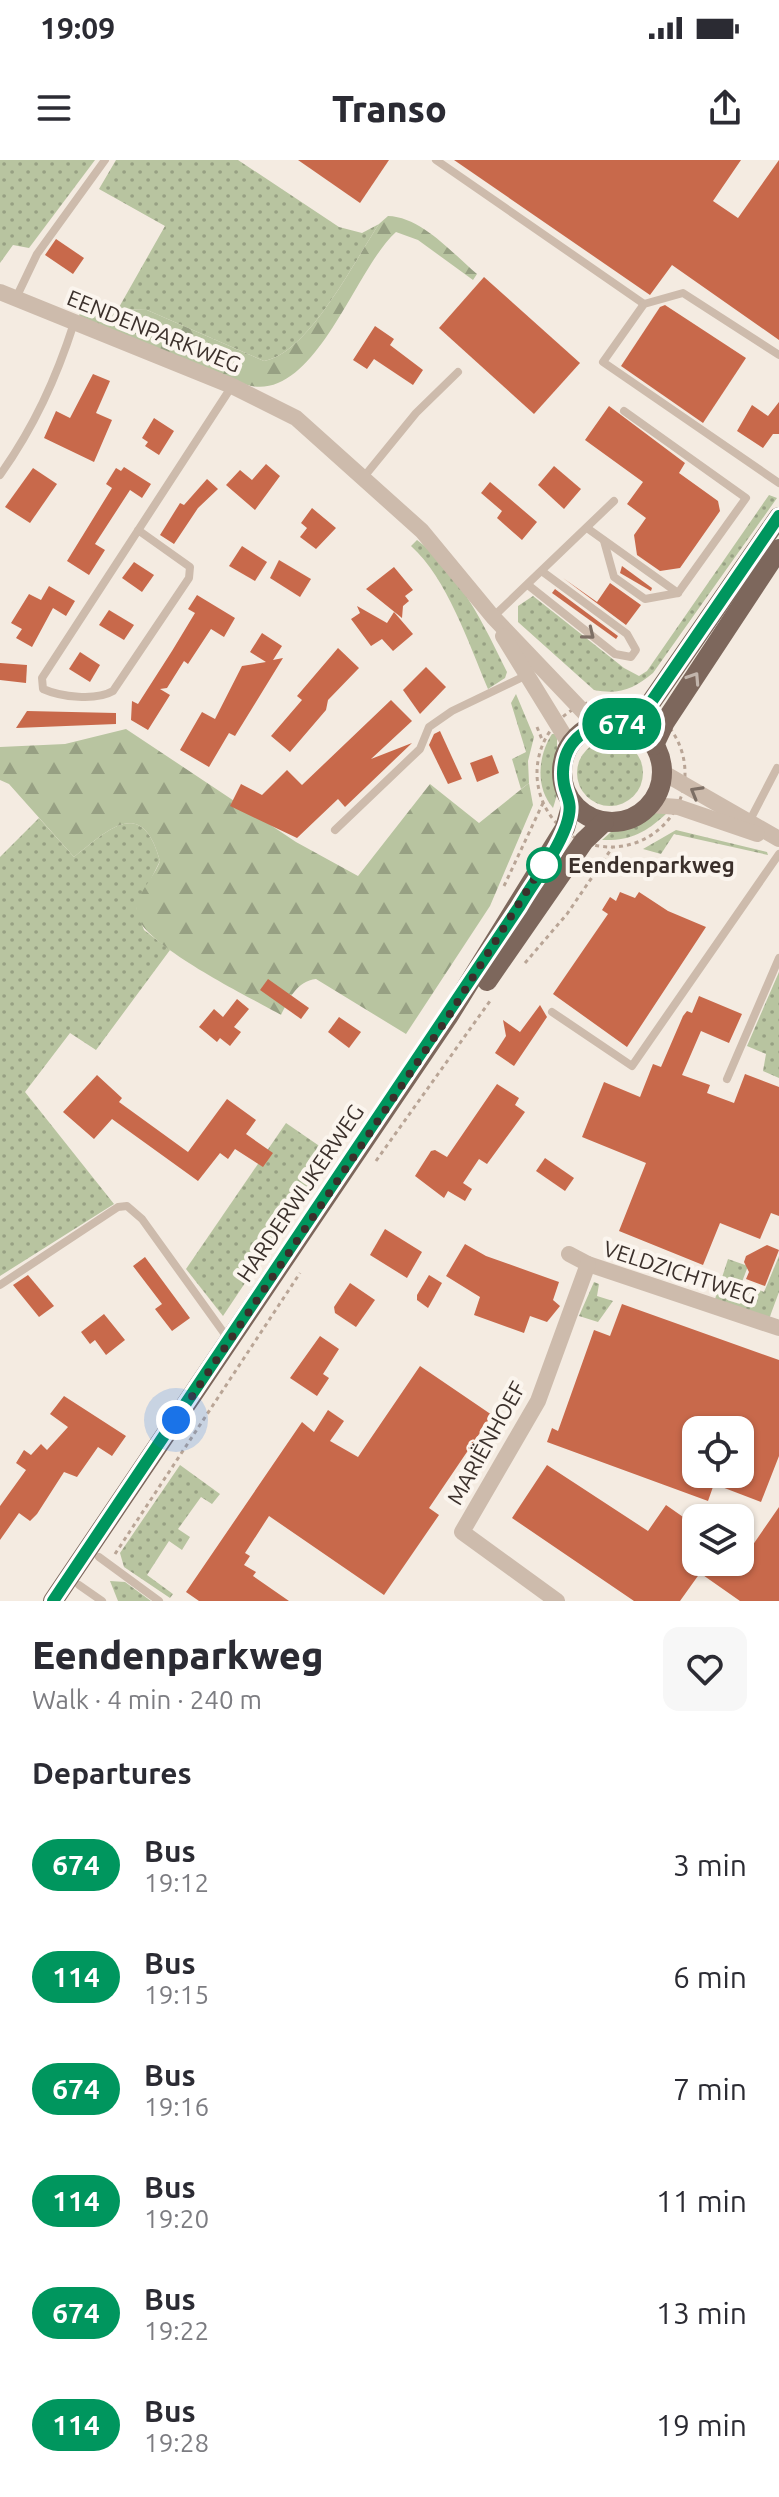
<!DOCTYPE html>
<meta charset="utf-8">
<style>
:root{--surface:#fff;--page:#f7f7f7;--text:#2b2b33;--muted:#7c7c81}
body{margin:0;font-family:Ubuntu,sans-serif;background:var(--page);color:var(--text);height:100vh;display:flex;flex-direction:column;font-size:30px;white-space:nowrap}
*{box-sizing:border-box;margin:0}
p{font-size:26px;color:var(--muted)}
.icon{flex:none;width:44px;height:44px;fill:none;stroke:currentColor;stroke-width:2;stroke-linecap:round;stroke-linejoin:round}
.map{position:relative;height:1441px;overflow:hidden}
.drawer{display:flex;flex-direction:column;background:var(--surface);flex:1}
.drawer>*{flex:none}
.badge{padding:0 16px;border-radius:26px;font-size:28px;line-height:52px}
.buttons{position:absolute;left:682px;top:1256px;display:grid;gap:16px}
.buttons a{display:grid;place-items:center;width:72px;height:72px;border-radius:16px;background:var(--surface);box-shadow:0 2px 6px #0004;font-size:40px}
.you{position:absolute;width:40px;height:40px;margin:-20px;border:6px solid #fff;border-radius:50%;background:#1a73e8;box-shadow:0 0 0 12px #1a73e833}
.map>.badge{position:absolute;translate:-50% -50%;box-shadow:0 0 0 4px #fff}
h2{padding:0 32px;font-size:30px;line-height:72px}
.round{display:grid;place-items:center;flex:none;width:84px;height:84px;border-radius:16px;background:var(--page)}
.summary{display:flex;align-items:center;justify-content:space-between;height:136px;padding:0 32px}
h1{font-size:38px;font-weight:800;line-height:60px}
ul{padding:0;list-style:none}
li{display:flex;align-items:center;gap:24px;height:112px;padding:0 32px}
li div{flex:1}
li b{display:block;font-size:30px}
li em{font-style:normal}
li .badge{min-width:88px;font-weight:700;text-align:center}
.status{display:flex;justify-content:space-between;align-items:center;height:56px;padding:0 40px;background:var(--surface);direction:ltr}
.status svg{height:22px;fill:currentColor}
header{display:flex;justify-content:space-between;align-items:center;height:104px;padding:0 32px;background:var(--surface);font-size:36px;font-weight:800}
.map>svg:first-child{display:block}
.grass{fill:url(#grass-dots)}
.forest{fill:url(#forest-firs)}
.building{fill:#c8694b;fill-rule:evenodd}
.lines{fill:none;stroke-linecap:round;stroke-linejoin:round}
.path{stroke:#b9a596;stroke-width:3;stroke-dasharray:4 4;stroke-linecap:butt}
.lane{stroke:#cdbbac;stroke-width:8}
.street{stroke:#cdbbac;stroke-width:16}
.primary{stroke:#7d675c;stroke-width:20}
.oneway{stroke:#7d6f65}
.oneway2{stroke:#c2b5ac}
.line-casing{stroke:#fff;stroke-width:18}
.line{stroke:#00965e;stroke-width:12}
.walk{stroke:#3b302b;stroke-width:8;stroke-dasharray:0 14.4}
.stop-dot{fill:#fff;stroke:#00965e;stroke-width:4}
.labels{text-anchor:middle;stroke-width:8;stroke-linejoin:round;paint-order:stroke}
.street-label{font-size:22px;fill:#3b302b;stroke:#fbf5ee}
.stop-label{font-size:22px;font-weight:bold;fill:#3b302b;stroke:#fbf5ee;text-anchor:start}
</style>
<div class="status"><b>19:09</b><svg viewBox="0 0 49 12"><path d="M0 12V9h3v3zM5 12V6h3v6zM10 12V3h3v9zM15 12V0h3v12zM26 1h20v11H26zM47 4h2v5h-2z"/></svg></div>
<header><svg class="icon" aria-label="menu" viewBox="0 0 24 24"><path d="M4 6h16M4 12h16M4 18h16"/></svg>Transo<svg class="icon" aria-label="share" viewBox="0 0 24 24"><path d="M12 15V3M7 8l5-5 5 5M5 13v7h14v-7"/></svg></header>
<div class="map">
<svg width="779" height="1441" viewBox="0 0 779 1441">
<defs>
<pattern id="grass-dots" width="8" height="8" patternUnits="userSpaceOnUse" patternTransform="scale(2)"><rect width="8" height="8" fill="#b8c4a0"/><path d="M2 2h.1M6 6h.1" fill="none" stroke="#97a083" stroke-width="1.8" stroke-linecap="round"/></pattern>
<pattern id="forest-firs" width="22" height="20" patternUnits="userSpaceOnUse" patternTransform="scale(2)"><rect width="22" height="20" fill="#b8c4a0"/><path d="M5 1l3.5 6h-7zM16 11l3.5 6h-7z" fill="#97a083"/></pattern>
</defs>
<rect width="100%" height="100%" fill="#f4ebe1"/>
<g class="grass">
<path d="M0 0H95L29 88 13 85 0 103Z"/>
<path d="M116 0H238L339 67 362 73 379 64C355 100 308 194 264 201L147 150 118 149 165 66 99 29Z"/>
<path d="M769 335 777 338 653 513C634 529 619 535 594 530L518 462V446L533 436 624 508 639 516 647 511Z"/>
<path d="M417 380C458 410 485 467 507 512L505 518 488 529C469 484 447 418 411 386Z"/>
<path d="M516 534 534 577 528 601 529 623 521 629 512 599 526 592 511 543Z"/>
<path d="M605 543 638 550C622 559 604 560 589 547Z"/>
<path d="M552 574H557V635L553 648C535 628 538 595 552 574Z"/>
<circle cx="610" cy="613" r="33"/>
<path d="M658 652 666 654C645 673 630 681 602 680L612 671Z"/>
<path d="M39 658 74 697C108 670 142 635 160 701L136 749 144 770 170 790 96 890 70 873 25 932 114 1044 0 1116V697Z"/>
<path d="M676 670 767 692 768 695 674 674 661 694 643 689Z"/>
<path d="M779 812V918L763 911 766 894 747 886Z"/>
<path d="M286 963 331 994 223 1156 186 1109Z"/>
<path d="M779 1096V1132L769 1159 715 1139 728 1099 748 1106 742 1122 764 1132Z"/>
<path d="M594 1122 599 1124 597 1136 613 1141 598 1162 579 1156Z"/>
<path d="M180 1305 220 1334 212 1344 201 1337 178 1369 190 1377 182 1390 169 1381 147 1415 173 1434 170 1438 124 1407 120 1393Z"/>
<path d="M110 1421 125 1422 151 1441H118Z"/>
</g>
<g class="forest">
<path d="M388 56C422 57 453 94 477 114L473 120 418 80 396 72C355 108 315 244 247 225L79 157 82 141 115 154 118 149 147 150 264 201C308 194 355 100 379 64Z"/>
<path d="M126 569 296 682 358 716 430 624 479 663 529 623 533 645 490 746 406 874 316 819C297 821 289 839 281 855 252 838 137 783 136 751 136 734 154 718 160 701 142 635 108 670 74 697L9 624 0 620V587L65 584Z"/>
</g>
<g class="building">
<path d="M298 0H389L360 43Z"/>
<path d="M454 0H741L713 41 738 58 779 0V180L672 105 650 135Z"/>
<path d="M56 79 84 98 73 114 45 95Z"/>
<path d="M484 117 580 203 534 254 439 168Z"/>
<path d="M665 145 746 198 703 263 621 206 660 147Z"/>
<path d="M375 166 394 179 390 185 423 210 413 225 374 199 367 209 353 200Z"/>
<path d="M93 214 110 221 96 253 112 260 94 302 44 278 56 251 70 258Z"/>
<path d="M779 242V274H773L763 288 737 271 752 245 768 256Z"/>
<path d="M609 246 685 303 679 313 718 341 720 351 680 408 660 411 637 395 634 375 646 358 627 344 643 322 585 280Z"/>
<path d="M154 258 174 271 159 295 145 286 148 282 142 278Z"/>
<path d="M266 304 280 316 255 350 226 325 240 310 252 320Z"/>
<path d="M554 306 581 329 564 349 538 325Z"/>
<path d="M124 307 151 324 142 338 130 330 95 384 105 390 89 415 67 401 112 328 106 324 116 308 121 311Z"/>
<path d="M33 308 57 324 30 363 5 347Z"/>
<path d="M207 319 218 329 198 348 174 384 160 375 180 343 184 345Z"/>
<path d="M490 322 537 362 522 380 497 358 502 351 481 333Z"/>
<path d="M312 348 336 368 316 389 300 377 307 368 301 363Z"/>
<path d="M242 386 267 402 255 421 229 406Z"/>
<path d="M279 400 311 419 300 437 270 418Z"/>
<path d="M134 402 154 415 142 432 122 418Z"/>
<path d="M622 406 652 428 651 431 620 413Z"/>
<path d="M394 407 413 430 405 436 409 441 403 446 402 458 366 429Z"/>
<path d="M563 418 597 442 610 423 641 445 626 465Z"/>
<path d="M49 426 75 441 66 456 53 448 32 487 16 478 22 469 11 463 29 434 41 440Z"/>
<path d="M555 429 618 476 616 479 552 433Z"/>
<path d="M197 435 235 458 224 477 211 469 188 504 184 501 167 528 160 529 170 535 148 570 131 560 132 541 138 544 172 491 195 453 188 449Z"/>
<path d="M357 446 387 463 394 452 413 474 393 491 382 479 371 486 351 459 360 453Z"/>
<path d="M109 450 134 465 124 480 99 465Z"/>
<path d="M262 473 282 486 273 500 283 498 235 576 229 573 209 607 180 590 202 552 215 559 242 506 266 502 250 492Z"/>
<path d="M338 488 359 508 328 540 326 550 290 592 271 576 302 540 297 536Z"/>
<path d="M80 492 100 505 90 522 69 509Z"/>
<path d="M0 503 27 505 26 523 0 520Z"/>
<path d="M426 507 446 527 420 554 403 530Z"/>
<path d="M391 540 412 561 371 599 412 583 345 647 338 639 297 678 230 646 241 624 262 635 287 610 302 625Z"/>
<path d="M27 551 116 553V564L16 568Z"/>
<path d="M440 571 462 619 448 624 429 585 434 574Z"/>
<path d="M492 595 499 613 477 622 470 603Z"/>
<path d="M620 732 635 738 639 732 668 751 706 767 627 887 553 834 608 754 602 750 610 737 616 741Z"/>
<path d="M268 819 309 848 301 859 260 830Z"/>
<path d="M699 836 742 854 729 883 701 871 682 915 710 925 707 933 734 943 745 914 779 927V1056L771 1053 760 1079 720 1063 703 1105 619 1071 646 1003 582 977 604 922 640 937 653 904 661 907 683 856 687 851 692 853Z"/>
<path d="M237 839 249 849 234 867 241 872 230 886 220 878 217 882 199 867 214 849 223 857Z"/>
<path d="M540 845 547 857 514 906 495 893 506 876 503 860 520 872Z"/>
<path d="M339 857 361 872 349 888 328 872Z"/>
<path d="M97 915 122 938 119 942 188 992 227 939 256 960 246 974 273 993 263 1007 235 989 228 999 220 993 198 1021 112 959 94 979 63 952Z"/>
<path d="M497 924 519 938 515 945 525 952 487 1004 479 999 463 1023 472 1029 465 1041 448 1031 444 1038 415 1016 431 991 435 990 447 997Z"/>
<path d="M545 998 574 1018 565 1031 536 1011Z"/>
<path d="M385 1069 422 1092 407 1118 370 1095Z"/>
<path d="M465 1084 486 1096 559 1122 553 1140 560 1146 547 1162 530 1156 524 1173 474 1155 480 1137 446 1116Z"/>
<path d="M767 1085 779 1090 765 1126 746 1119 749 1112 744 1102 746 1096Z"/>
<path d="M145 1097 190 1158 172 1171 155 1149 162 1144 133 1106Z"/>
<path d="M28 1115 54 1146 39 1157 13 1125Z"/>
<path d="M429 1115 442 1123 428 1148 417 1140V1135Z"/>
<path d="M350 1123 375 1140 356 1167 335 1153 334 1147Z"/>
<path d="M622 1144 779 1200V1296L761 1342 714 1324 708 1341 547 1282 552 1268 558 1271 594 1170 610 1176ZM696 1257 740 1270V1314H696Z"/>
<path d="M104 1154 125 1180 106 1195 95 1180 90 1184 81 1172Z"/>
<path d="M320 1176 339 1189 323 1214 329 1218 317 1236 290 1218Z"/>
<path d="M420 1206 492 1255 429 1348 439 1355 384 1435 269 1356 245 1393 250 1396 244 1405 256 1412 253 1416 289 1441H199L186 1432 302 1262 314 1272 328 1250 344 1261 330 1281 358 1297Z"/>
<path d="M64 1236 126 1276 112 1296 98 1287 77 1317 64 1312 37 1354 30 1361 19 1353 0 1380V1346L26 1310 16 1303 24 1290 31 1295 41 1284 47 1290 68 1267 50 1254Z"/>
<path d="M547 1305 648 1371 666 1345 696 1366V1402H741L779 1347V1441H740L700 1413 680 1441H634L512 1358Z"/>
</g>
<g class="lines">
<g class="path">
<circle cx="611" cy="613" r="74"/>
<path d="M537 567 543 582"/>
<path d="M504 726 543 643"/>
<path d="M525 803 567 754 612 688"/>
<path d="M376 1001 490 841"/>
<path d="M115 1394 300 1113"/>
</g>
<g class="lane">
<path d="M436 0 644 144"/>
<path d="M16 138 37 94 105 0"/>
<path d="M779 195 683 133 644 144 603 202 779 323"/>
<path d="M0 315C34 267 56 219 74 163"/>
<path d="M363 318 416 253 458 212"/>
<path d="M587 368 678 433 746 338 624 251"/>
<path d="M138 370 190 407 189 418 113 531C96 541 61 537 43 529L42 518 232 226"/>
<path d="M604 381 614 417 645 439 678 433"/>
<path d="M528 425 615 494 631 497 636 490 627 474 543 412"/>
<path d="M493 457 614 341"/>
<path d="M749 662 777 608"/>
<path d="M335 670 420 589 429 567 452 551 529 514"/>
<path d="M552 852 632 906 779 694"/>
<path d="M727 919 779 798"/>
<path d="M0 1125 118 1047 127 1046 142 1059 229 1180"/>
<path d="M99 1397 159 1441"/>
<path d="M79 1425 102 1441"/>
</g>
<g class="street">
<path d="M0 132 232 226 296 258 422 371 493 457 596 565"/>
<path d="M503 476 570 585"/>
<path d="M662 612 779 679"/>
<path d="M651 645 678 647 757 674"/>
<path d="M569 1094 588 1104 779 1168"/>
<path d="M557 1441 462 1372 538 1241 588 1104"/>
</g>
<g class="primary">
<circle cx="612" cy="612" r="50"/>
<path d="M634 567 779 357"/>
<path d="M654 585 665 562 779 389"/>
<path d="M487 821 584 681 604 662"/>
<path d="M53 1441 448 857 565 668 572 643"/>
</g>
</g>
<defs><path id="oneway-chevron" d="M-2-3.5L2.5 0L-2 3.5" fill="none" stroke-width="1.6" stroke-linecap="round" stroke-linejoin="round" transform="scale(2)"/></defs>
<g class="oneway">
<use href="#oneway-chevron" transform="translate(589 474) rotate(39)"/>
<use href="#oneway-chevron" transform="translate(696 632) rotate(-150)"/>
</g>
<use class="oneway2" href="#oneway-chevron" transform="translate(694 518) rotate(-57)"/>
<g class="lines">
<defs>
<path id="line" d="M53 1441 519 747C534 721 556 694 566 666 576 637 562 637 563 612 564 573 601 557 634 567L779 356"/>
</defs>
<use href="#line" class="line-casing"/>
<use href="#line" class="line"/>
<path class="walk" d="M176 1260 448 857 545 702 544 705"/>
</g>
<circle class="stop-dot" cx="544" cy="705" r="16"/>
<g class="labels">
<g class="street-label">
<text transform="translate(154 171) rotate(22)" y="8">EENDENPARKWEG</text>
<text transform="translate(300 1033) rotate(-56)" y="8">HARDERWIJKERWEG</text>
<text transform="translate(680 1112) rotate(18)" y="8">VELDZICHTWEG</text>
<text transform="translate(486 1283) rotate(-61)" y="8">MARIËNHOEF</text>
</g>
<g class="stop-label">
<text x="568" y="713">Eendenparkweg</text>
</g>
</g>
</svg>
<div class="buttons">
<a><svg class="icon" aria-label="locate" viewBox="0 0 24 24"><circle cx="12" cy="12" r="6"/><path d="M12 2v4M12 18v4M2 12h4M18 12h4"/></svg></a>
<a><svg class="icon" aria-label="layers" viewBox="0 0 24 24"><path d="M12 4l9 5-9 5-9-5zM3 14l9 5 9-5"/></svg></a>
</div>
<div class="you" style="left:176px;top:1260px"></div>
<b class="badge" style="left:622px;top:564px;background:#00965e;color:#fff">674</b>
</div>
<section class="drawer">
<div class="summary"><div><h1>Eendenparkweg</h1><p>Walk · 4 min · 240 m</p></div><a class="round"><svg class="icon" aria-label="heart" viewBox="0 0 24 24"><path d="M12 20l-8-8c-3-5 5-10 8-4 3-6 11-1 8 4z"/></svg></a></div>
<h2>Departures</h2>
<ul>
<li><span class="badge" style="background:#00965e;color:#fff">674</span><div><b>Bus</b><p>19:12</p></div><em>3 min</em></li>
<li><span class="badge" style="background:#00965e;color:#fff">114</span><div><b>Bus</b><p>19:15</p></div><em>6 min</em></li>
<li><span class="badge" style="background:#00965e;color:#fff">674</span><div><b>Bus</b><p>19:16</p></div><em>7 min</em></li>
<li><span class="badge" style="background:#00965e;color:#fff">114</span><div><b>Bus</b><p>19:20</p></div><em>11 min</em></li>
<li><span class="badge" style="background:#00965e;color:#fff">674</span><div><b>Bus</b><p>19:22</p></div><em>13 min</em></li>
<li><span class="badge" style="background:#00965e;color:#fff">114</span><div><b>Bus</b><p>19:28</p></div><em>19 min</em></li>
</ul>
</section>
